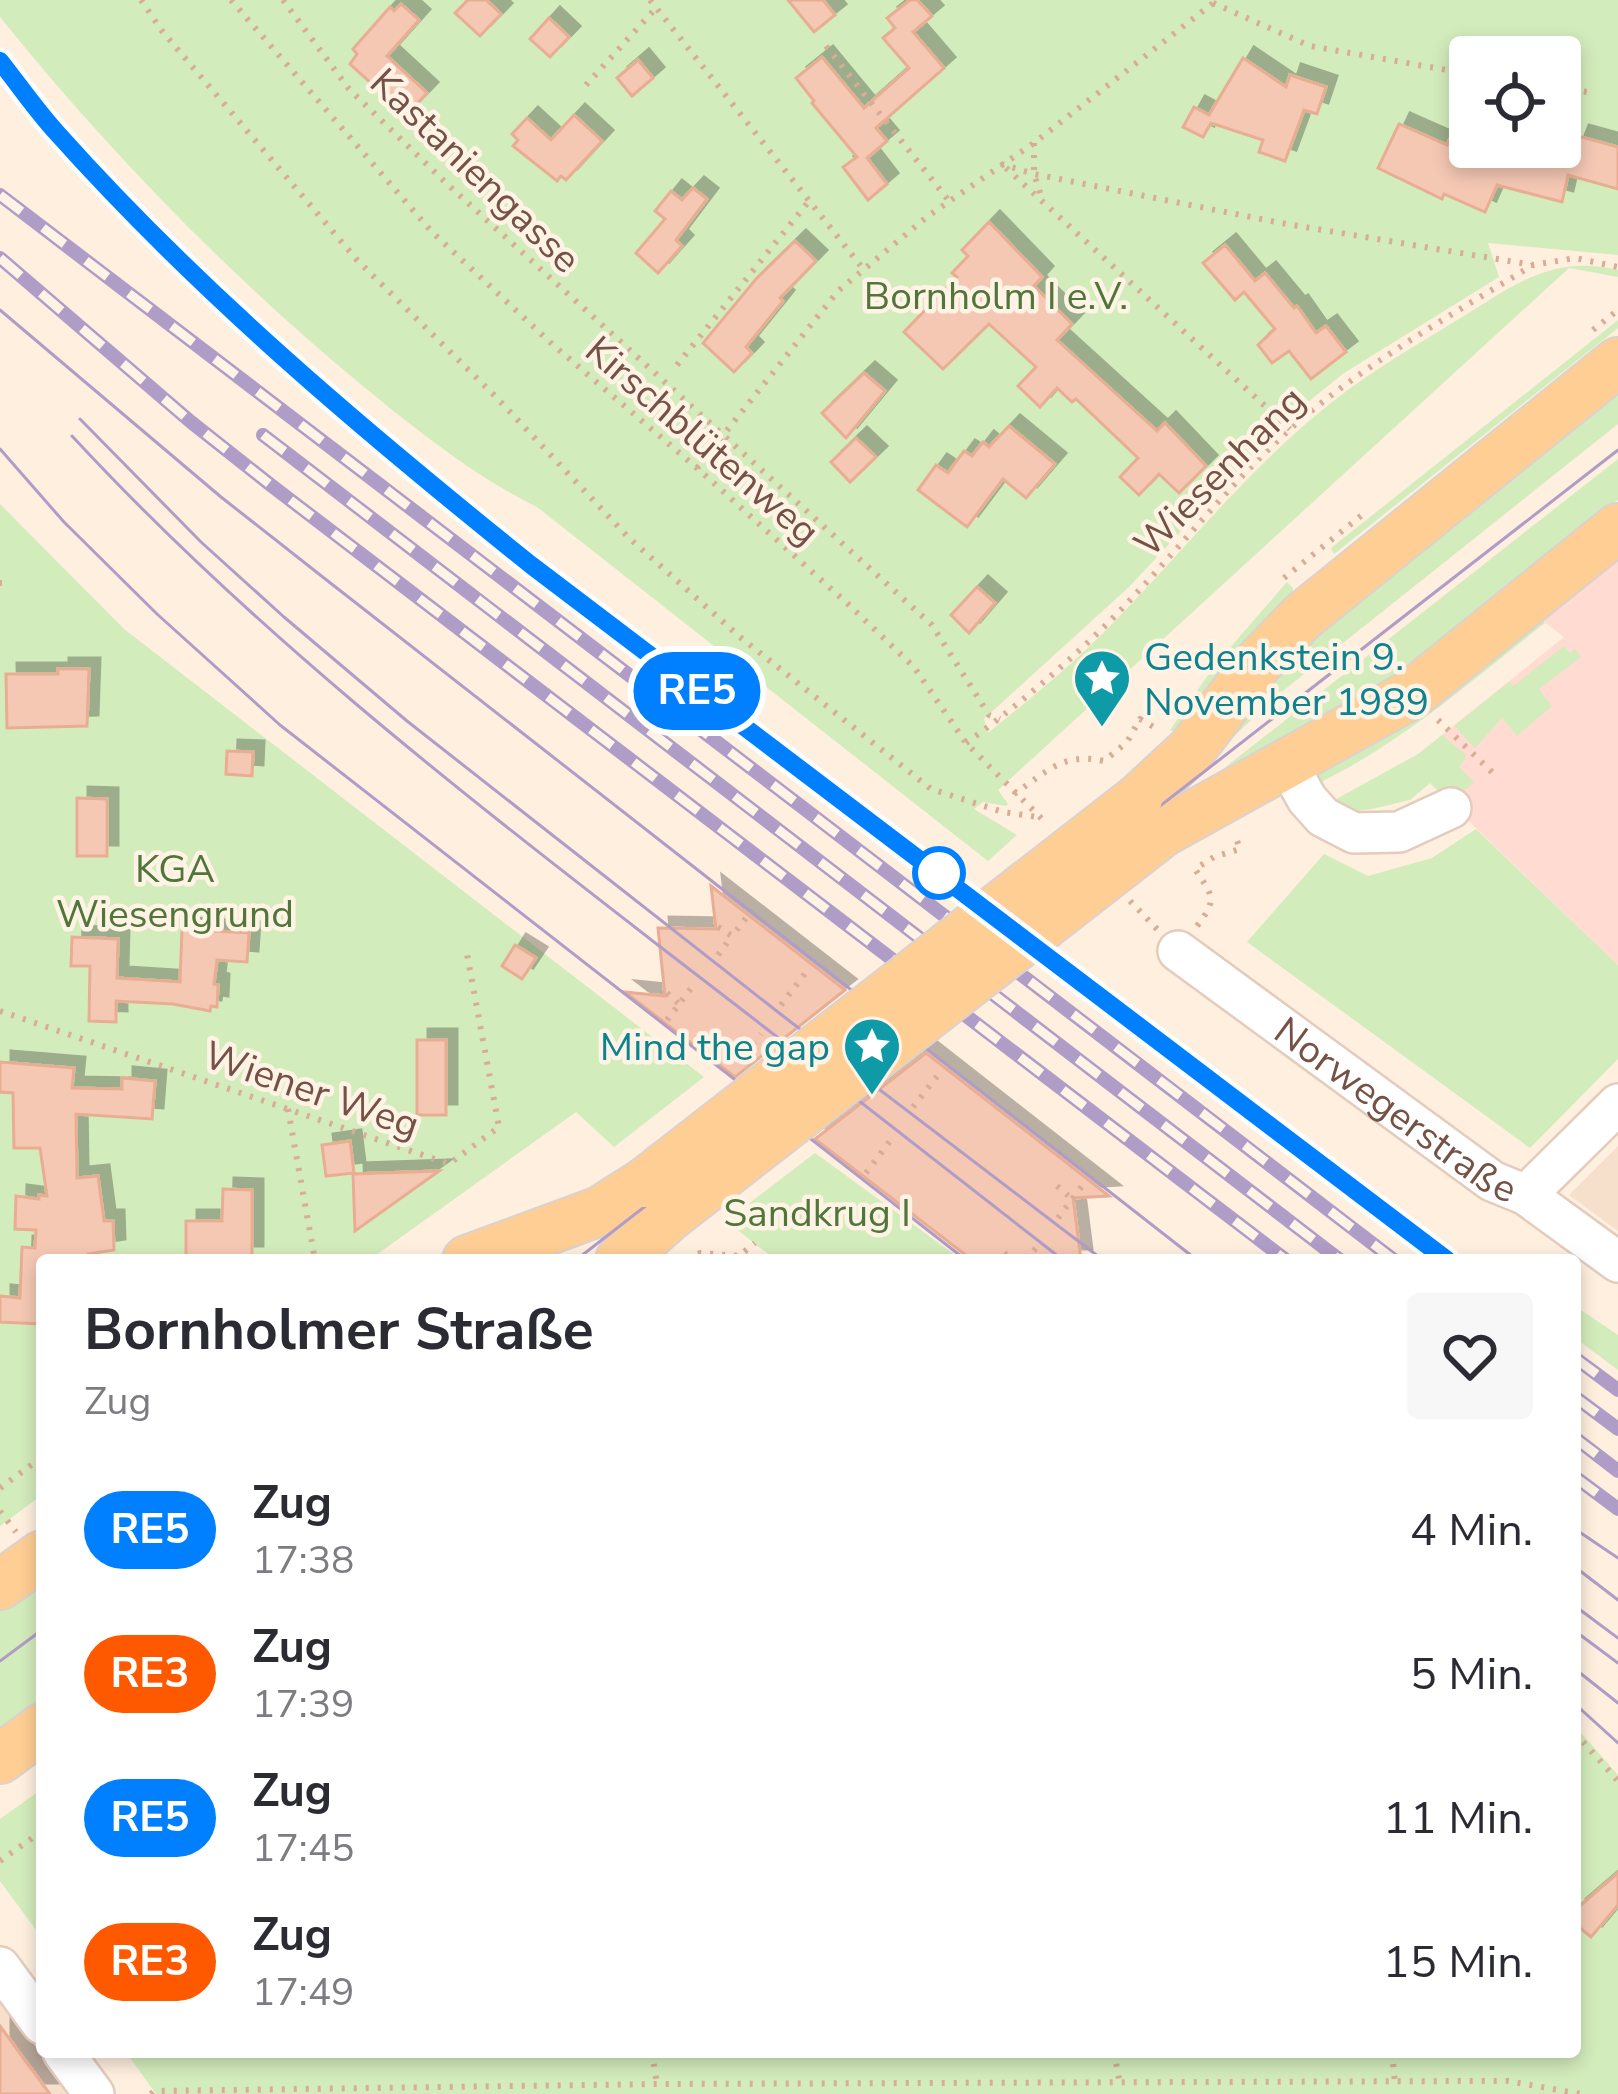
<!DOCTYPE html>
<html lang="de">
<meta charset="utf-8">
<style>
:root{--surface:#fff;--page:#f7f7f7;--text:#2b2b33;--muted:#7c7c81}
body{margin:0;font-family:"Nunito Sans",sans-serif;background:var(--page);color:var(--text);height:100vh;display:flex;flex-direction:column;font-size:45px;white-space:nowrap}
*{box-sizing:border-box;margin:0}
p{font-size:39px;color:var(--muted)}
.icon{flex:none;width:66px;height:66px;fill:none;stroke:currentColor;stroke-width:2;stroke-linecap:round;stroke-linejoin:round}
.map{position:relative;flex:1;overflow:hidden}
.drawer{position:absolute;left:36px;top:1254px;width:1545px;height:804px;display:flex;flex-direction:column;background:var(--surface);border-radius:12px;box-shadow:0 6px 18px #0003}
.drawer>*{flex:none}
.badge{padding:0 24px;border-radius:39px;font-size:42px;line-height:78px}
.tools{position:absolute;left:1449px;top:36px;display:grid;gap:24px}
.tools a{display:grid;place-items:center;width:132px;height:132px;border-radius:12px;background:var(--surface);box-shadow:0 6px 18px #0003;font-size:60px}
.map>.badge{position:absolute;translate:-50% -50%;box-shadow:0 0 0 6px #fff}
.round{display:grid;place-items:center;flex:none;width:126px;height:126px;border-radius:12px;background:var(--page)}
.overview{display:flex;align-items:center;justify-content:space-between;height:204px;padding:0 48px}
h1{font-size:57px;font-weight:700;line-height:90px}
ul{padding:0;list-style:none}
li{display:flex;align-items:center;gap:36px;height:144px;padding:0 48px}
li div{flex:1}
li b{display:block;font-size:45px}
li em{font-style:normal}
li .badge{min-width:132px;font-weight:700;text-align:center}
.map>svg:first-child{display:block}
.residential{fill:#f6e0cc}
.commercial{fill:#ffdbd1}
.green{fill:#d3ecbc;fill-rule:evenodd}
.building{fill:#f5c8b4;stroke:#e9ad93;stroke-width:3;filter:url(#shadow)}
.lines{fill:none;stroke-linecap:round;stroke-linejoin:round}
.minor-casing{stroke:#e4ccbd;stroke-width:44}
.major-casing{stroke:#dbd2cf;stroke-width:52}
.path{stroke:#d9ac97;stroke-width:6;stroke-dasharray:3 9;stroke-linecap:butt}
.minor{stroke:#fff;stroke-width:39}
.major{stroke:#ffce94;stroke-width:48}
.tram{stroke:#b09dc7;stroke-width:3}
.rail-casing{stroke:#b09dc7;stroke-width:14}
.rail{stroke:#fff3e6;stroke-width:9;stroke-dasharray:27;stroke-linecap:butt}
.major-bridge-casing{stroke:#dbd2cf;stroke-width:52;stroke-linecap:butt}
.major-bridge{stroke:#ffce94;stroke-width:48}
.line-casing{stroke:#fff;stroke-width:27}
.line{stroke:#0080ff;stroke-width:18}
.stop-dot{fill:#fff;stroke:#0080ff;stroke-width:6}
.labels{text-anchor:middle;stroke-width:9;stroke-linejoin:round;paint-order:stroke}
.street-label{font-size:39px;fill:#755245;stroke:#fff3e6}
.park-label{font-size:39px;fill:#50763a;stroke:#fff3e6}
.culture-label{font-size:39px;fill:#0d838f;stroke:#fff3e6;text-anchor:start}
</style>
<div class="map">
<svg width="1618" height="2094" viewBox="0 0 1618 2094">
<defs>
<filter id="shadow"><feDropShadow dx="11" dy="-11" stdDeviation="0" flood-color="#0004"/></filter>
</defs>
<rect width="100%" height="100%" fill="#feefde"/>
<g class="residential">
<path d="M1618 1146V1231L1569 1195Z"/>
<path d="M0 1996 72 2094H0Z"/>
</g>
<path class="commercial" d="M1618 554V965L1450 803 1458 766 1466 757 1442 735 1564 637 1539 618Z"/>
<g class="green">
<path d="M0 0H1618V255L1488 243 1499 277 1344 373 1283 422 1129 587 984 719 988 733C1026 702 1064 672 1099 637 1172 565 1236 482 1315 416 1359 378 1410 349 1459 319 1513 286 1552 254 1618 270V277L1569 268 998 790 1008 804 1006 806 983 802 974 809 1017 835 988 861 537 507C472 475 414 428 358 382 227 273 107 150 0 17ZM1470 57H1560V147H1470Z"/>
<path d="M1618 320V328L1334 554 1331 548Z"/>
<path d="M1618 384V424L1284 690 1207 761 1290 653Z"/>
<path d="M1618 459V500L1397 679 1221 777 1218 773Z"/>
<path d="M0 504 124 629 704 1077 614 1147 576 1112 369 1260H42V1495L0 1526Z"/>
<path d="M1287 582 1293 588V607L1178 734 1170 730 1215 665Z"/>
<path d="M1540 619 1545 623C1470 682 1399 746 1312 786L1309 769Z"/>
<path d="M1564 646 1570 653 1575 649 1581 657 1539 689 1552 706 1517 736 1502 718 1475 748 1454 726 1509 682 1513 686Z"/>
<path d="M1442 735 1467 756 1459 767 1474 782 1450 803 1430 783 1410 800 1372 809 1349 812 1331 802 1418 754Z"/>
<path d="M1476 829 1618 965V1059L1530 1148 1247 942 1324 854 1368 876 1432 858Z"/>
<path d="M815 1153 962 1260H776L726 1221Z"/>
<path d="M1575 1306 1618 1335V1370L1575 1338Z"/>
<path d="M42 1574V1710L0 1740V1604Z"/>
<path d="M1575 1726 1618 1775V2094H156L126 2052H1575Z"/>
<path d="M42 1789V1938L0 1881V1819Z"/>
</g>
<g class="building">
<path d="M468 0H486L501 14 480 36 455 13Z"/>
<path d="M788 0H823L835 15 814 32Z"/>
<path d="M910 0H917L932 16 913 32 944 68 876 128 887 141 867 158 887 184 868 200 843 167 857 157 812 103 814 101 796 78 822 57 864 108 909 68 883 38 895 28 887 18Z"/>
<path d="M401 4 419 20 387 56 427 93 406 115 350 64 357 54 353 49 390 7 394 11Z"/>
<path d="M549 18 569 37 550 57 530 39Z"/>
<path d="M1243 58 1286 87 1290 75 1326 87 1317 114 1304 110 1285 161 1259 152 1263 140 1211 123 1203 137 1183 127 1194 107 1209 115Z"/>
<path d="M638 60 653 78 632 96 617 78Z"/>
<path d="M1470 95V147H1514L1568 162 1578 136 1618 147V189L1568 175 1562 202 1497 185 1485 212 1444 194 1442 199 1378 168 1399 124 1447 145Z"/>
<path d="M574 115 602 141 566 180 561 176 557 181 513 146 518 140 512 134 527 118 551 140Z"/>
<path d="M693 188 707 199 676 240 682 246 658 273 636 253 665 219 655 211 671 191 682 200Z"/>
<path d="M989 222 1042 277 1034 286 1072 324 1057 340 1157 431 1165 423 1206 466 1179 493 1159 474 1139 495 1120 477 1138 458 1076 399 1072 402 1057 388 1040 407 1018 386 1036 367 989 324 943 369 904 332 957 277 952 273 968 256 962 250Z"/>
<path d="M795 241 816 261 780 298 783 301 746 347 752 353 734 372 703 343 756 279Z"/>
<path d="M1225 245 1255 281 1265 273 1294 308 1297 306 1316 333 1326 326 1346 352 1311 379 1289 351 1272 363 1258 345 1275 329 1244 292 1235 300 1203 263Z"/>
<path d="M864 373 885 391 846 438 822 413Z"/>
<path d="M1009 426 1055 464 1026 498 1003 479 967 527 918 490 936 465 948 473 964 451 972 456 983 442 989 447Z"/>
<path d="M856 438 876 457 850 482 831 462Z"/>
<path d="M977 587 995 603 969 633 951 615Z"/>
<path d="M58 669H89L87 726 7 728 6 674H58Z"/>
<path d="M227 751 253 752 252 776 226 774Z"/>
<path d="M77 798 107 799V856H77Z"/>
<path d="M711 886 845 990 735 1077 625 992 665 996 658 928 716 929Z"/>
<path d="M182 929 249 933 247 962 217 960 214 984 218 985 217 1007 211 1006 210 1011 173 1004 116 1001V1022L89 1021 90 966H71L72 937 118 939 117 978 180 982Z"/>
<path d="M515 945 536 958 522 979 502 966Z"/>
<rect x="417" y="1040" width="29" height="75"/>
<path d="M926 1053 1109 1196 1073 1198 1081 1260H972L815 1139Z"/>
<path d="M0 1062 74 1068 72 1088 122 1089V1078L155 1081 152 1119 76 1114 77 1178 98 1176 104 1221H113L114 1250 88 1254V1260H42V1324L0 1322V1296L20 1298 22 1247 35 1248 36 1230 15 1229 16 1196 39 1199V1195L47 1196 40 1148H14L13 1093 0 1092Z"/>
<path d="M350 1141 354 1173 326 1176 322 1145Z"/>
<path d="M439 1171 355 1231 353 1174Z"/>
<path d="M223 1189 252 1190V1257H186V1221H222Z"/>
<path d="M1618 1873V1905L1591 1937 1575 1924V1910Z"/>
<path d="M0 2026 21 2055 50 2094H0Z"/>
</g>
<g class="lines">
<defs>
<g id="minor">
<path d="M1287 763 1307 799 1323 817 1354 833 1399 832 1451 808"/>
<path id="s1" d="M1178 951 1492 1181 1526 1195 1618 1262"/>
<path d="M1526 1195 1618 1104"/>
<path d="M0 1967 42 2024"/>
<path d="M63 2052 94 2094"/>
</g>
<g id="major">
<path d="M1138 799 1191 750 1256 665 1302 617 1618 362"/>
<path d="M1163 832 1412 694 1618 528"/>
<path d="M467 1260 600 1211 644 1183"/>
<path d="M620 1260 670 1216"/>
<path d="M0 1585 42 1555"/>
<path d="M0 1759 42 1728"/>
</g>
</defs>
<use href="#minor" class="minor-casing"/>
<use href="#major" class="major-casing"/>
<g class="path">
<path d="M141 0 162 31 357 260 495 396 628 537 740 637 931 789 1003 812 1037 817"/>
<path d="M231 0 431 231 552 344 697 468 849 605 914 667 966 743 1045 822"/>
<path d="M283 0 349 89 446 183 932 625 989 715 1000 719"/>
<path d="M650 0 864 270"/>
<path d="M1213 3 1310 46 1470 74"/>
<path d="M826 46 949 201"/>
<path d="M586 85 656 8"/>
<path d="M1560 88 1587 92"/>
<path d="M1034 143V174L1042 199"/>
<path d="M1001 164 1034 174 1281 223 1533 265 1575 258 1618 267"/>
<path d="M1006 168 1290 429"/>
<path d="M1593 330 1618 310"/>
<path d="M677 365 809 201"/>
<path d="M697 468 838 291 928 216 1034 143 1217 0"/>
<path d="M1284 578 1362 515"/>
<path d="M0 583H2"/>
<path d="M1438 720 1496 776"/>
<path d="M966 743C1015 708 1063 667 1106 625 1169 562 1223 490 1289 430 1361 366 1451 315 1533 265"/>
<path d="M1014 794C1047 772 1062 752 1104 761L1127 742 1140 719 1157 729"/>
<path d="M1130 901 1158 930"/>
<path d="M1197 926C1218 898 1213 897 1195 869L1214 857 1240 849 1235 835"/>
<path d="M718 927 732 936 746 918"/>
<path d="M718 955 732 936"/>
<path d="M667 993 679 1004"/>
<path d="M781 1005 810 967"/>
<path d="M0 1011 449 1164 499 1127 467 954"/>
<path d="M667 1020 695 983"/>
<path d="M745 1053 761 1034"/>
<path d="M913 1107 942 1070"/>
<path d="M288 1109 315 1260"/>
<path d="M866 1173 893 1137"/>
<path d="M1057 1186 1072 1199"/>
<path d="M1058 1218 1085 1182"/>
<path d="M1004 1253 1013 1260"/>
<path d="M688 1260 700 1253 739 1256 755 1243"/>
<path d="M1026 1260 1036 1248"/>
<path d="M0 1488 42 1457"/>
<path d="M0 1511 16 1532"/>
<path d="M1575 1733 1618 1781"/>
<path d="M1575 1833 1579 1829"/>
<path d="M0 1861 42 1831"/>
<path d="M652 2052 657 2084"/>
<path d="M1114 2052 1120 2084"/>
<path d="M1392 2052 1395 2083"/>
<path d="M151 2094 154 2091 657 2084 1475 2081H1508L1581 2094"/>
</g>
<use href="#minor" class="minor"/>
<use href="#major" class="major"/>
<g class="tram">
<path d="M0 310 221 497 324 578 1197 1260"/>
<path d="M80 419 201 542 284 617 407 721 783 1016 1103 1260"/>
<path d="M72 436C248 626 450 784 654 942 791 1047 927 1153 1063 1260"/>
<path d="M0 449 64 522 157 614 280 725 966 1260"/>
<path d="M576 1260 1618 450"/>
<path d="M1575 1529 1618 1558"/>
<path d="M1575 1567 1618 1600"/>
<path d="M1575 1606 1618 1638"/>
<path d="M1575 1631 1618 1663"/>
<path d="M0 1661 42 1630"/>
<path d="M1575 1669 1618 1703"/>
<path d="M1575 1704 1618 1743"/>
</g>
<defs>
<g id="rail">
<path d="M0 61C151 254 341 412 531 565L1447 1260"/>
<path d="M0 195C465 550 930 904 1394 1260"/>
<path d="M0 258 191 422 272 486 1286 1260"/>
<path d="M263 435 1340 1260"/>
<path d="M1575 1358 1618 1390"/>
<path d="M1575 1397 1618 1429"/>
<path d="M1575 1438 1618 1471"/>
<path d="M1575 1477 1618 1509"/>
</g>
</defs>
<use href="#rail" class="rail-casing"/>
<use href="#rail" class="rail"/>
<defs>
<g id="major-bridge">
<path d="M644 1183 1138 799"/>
<path d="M670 1216 1163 832"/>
</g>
</defs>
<use href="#major-bridge" class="major-bridge-casing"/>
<use href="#major-bridge" class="major-bridge"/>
</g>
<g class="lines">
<defs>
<path id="line" d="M0 61C19 85 36 110 57 133 200 293 364 431 531 565L1447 1260"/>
</defs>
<use href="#line" class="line-casing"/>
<use href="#line" class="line"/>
</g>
<defs>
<symbol id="sight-pin" viewBox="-11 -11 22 30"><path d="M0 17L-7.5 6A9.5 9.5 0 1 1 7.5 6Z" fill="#0f9aa8" stroke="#fff3e6"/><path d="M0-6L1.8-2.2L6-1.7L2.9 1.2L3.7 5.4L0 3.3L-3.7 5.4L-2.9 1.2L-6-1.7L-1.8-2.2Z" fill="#fff"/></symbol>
</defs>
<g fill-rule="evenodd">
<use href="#sight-pin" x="1069" y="645" width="66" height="90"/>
<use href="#sight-pin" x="839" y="1013" width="66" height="90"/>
</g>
<circle class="stop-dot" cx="939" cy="873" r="24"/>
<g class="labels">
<g class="street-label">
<text transform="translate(476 170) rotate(44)" y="14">Kastaniengasse</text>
<text transform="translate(703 440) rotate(41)" y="14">Kirschblütenweg</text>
<text transform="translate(1219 471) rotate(-45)" y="14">Wiesenhang</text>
<text transform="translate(312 1089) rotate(19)" y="14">Wiener Weg</text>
<text dy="14" stroke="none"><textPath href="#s1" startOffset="270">Norwegerstraße</textPath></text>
</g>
<g class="park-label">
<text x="996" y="309">Bornholm I e.V.</text>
<text x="175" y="882">KGA<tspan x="175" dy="45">Wiesengrund</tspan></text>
<text x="817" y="1226">Sandkrug I</text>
</g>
<g class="culture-label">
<text x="1144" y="670">Gedenkstein 9.<tspan x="1144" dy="45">November 1989</tspan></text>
<text x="830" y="1060" text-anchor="end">Mind the gap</text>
</g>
</g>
</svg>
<div class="tools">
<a><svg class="icon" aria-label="locate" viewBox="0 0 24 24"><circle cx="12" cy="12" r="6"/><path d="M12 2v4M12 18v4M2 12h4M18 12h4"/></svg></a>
</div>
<b class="badge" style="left:697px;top:691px;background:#0080ff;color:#fff">RE5</b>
<section class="drawer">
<div class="overview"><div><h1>Bornholmer Straße</h1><p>Zug</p></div><a class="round"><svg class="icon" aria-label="heart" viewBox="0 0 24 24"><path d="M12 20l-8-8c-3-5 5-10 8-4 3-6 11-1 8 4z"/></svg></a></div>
<ul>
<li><span class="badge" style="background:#0080ff;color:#fff">RE5</span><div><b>Zug</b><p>17:38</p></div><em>4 Min.</em></li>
<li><span class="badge" style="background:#ff5900;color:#fff">RE3</span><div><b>Zug</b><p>17:39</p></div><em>5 Min.</em></li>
<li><span class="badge" style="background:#0080ff;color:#fff">RE5</span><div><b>Zug</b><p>17:45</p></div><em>11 Min.</em></li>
<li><span class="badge" style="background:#ff5900;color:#fff">RE3</span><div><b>Zug</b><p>17:49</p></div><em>15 Min.</em></li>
</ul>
</section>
</div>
